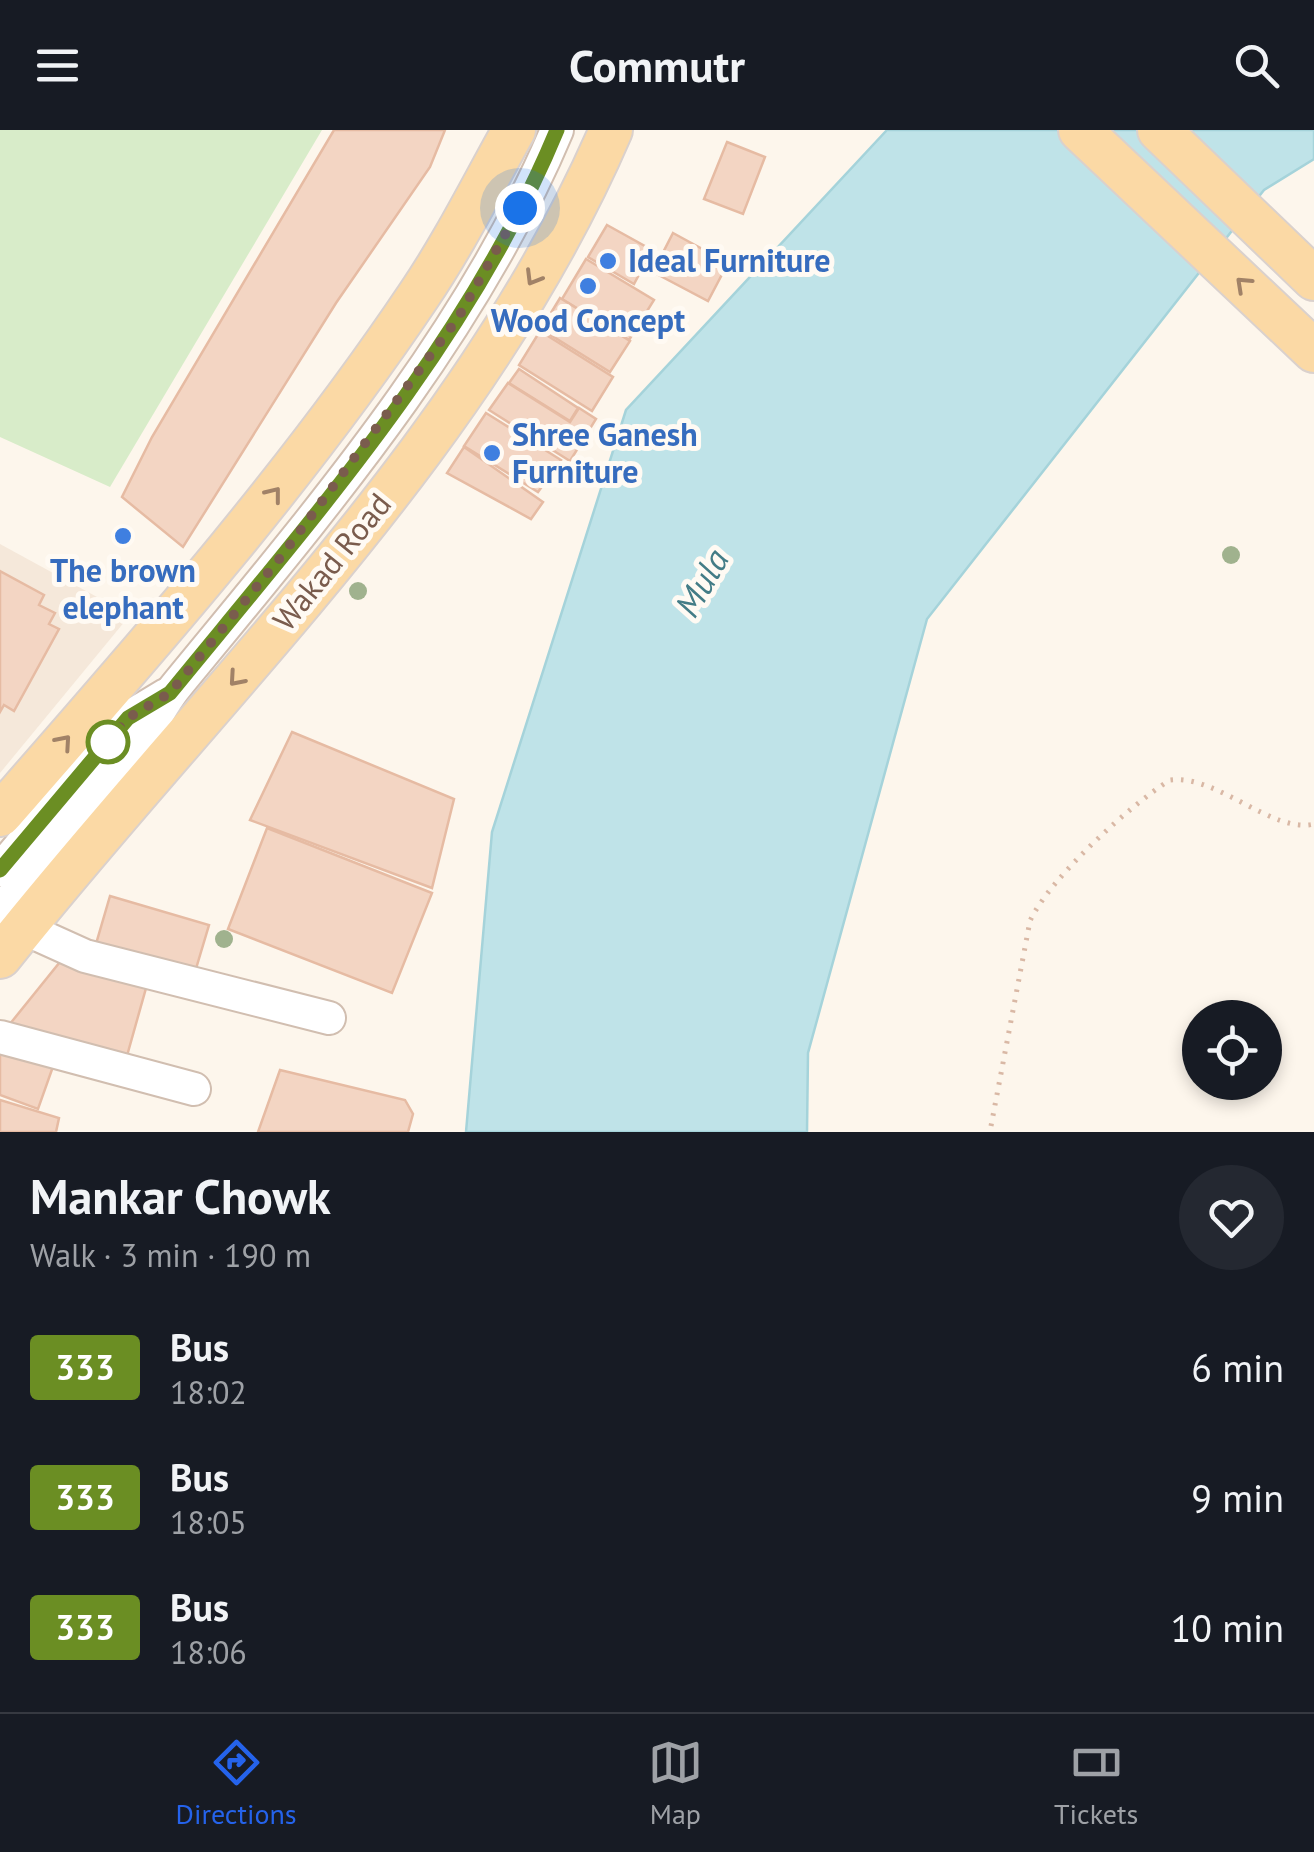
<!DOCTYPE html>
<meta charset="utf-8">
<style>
:root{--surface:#171b24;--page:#242831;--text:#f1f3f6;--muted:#9ea1a6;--line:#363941;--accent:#2563eb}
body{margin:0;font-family:"PT Sans",sans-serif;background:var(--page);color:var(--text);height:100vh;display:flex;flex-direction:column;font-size:38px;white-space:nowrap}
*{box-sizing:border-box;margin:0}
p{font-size:32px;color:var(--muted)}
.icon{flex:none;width:55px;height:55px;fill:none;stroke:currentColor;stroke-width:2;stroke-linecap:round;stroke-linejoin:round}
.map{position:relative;height:1002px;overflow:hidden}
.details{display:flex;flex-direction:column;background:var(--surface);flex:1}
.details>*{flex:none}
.badge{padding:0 20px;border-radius:8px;font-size:35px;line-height:65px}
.buttons{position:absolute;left:1182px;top:870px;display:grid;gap:20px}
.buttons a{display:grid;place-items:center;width:100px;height:100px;border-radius:50%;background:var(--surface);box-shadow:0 5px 15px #0003;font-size:50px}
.you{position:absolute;width:50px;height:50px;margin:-25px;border:8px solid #fff;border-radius:50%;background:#1a73e8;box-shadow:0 0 0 15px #1a73e833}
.map>.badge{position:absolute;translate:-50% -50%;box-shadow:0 0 0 5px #fff}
.round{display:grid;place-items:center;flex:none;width:105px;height:105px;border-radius:52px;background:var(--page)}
.headline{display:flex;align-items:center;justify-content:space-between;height:170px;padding:0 30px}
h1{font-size:48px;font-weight:800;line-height:75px}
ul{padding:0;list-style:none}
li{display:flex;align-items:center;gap:30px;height:130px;padding:0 30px}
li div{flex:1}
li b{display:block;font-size:38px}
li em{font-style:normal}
li .badge{min-width:110px;font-weight:700;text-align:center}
header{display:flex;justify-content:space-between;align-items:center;height:130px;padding:0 30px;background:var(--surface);font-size:45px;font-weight:800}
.dock{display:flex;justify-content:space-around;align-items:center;height:140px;border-top:2px solid var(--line);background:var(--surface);font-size:28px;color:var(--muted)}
.dock a{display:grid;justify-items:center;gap:5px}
.dock .on{color:var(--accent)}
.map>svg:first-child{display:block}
.residential{fill:#f5e8da}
.green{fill:#d8ecc9}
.water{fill:#bfe3e8;stroke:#a5d3da;stroke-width:2.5}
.building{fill:#f3d5c3;stroke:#e6bba3;stroke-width:2.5}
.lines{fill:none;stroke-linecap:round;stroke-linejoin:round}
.minor-casing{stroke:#d1beb0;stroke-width:36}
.major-casing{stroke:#dad1cd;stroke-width:46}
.path{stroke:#d9b8a5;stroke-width:5;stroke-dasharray:2.5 8;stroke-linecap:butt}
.minor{stroke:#fff;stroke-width:32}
.major{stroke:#fbd9a5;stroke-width:42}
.tree{fill:#a0b28e}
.oneway{stroke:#a18267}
.line-casing{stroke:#fff;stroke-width:22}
.line{stroke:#6b8e23;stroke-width:15}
.walk{stroke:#7a5c4d;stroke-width:10;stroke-dasharray:0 18}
.shop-dot{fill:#3f7fe0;stroke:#fffaf3;stroke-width:4}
.stop-dot{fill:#fff;stroke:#6b8e23;stroke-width:5}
.labels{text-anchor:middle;stroke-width:10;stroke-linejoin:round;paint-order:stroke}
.shop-label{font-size:32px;font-weight:bold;fill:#366cbe;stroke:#fffaf3;text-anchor:start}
.street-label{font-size:32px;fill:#7a5c4d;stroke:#fffaf3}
.water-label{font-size:35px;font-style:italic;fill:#437c86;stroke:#fffaf3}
</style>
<header><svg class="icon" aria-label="menu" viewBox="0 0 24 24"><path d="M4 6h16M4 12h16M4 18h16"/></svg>Commutr<svg class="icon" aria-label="search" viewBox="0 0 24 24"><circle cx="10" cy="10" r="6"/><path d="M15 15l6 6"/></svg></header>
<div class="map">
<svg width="1314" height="1002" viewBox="0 0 1314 1002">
<rect width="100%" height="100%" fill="#fdf6ec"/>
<path class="residential" d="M0 414 130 485 0 643Z"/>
<path class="green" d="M0 0H322L110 357 0 307Z"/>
<path class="water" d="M887 0H1314V29L1264 60 927 489 808 923 807 1002H466L492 702 626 280Z"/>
<g class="building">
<path d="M334 0H445L430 37 336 173 183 417 122 367 152 307Z"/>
<path d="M727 12 765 27 743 84 704 69Z"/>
<path d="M607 95 652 120 634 154 588 127Z"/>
<path d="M673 103 728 133 708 171 653 142Z"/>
<path d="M586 129 654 170 629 210 562 169Z"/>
<path d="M560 168 630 211 610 242 541 199Z"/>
<path d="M540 201 613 247 592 281 519 235Z"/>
<path d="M519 239 578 278 570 291 509 253Z"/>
<path d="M508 253 570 292 579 278 596 289 570 331 489 280Z"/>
<path d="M486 283 561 330 538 362 464 316Z"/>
<path d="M464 317 543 372 531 389 447 343Z"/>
<path d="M0 441 44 465 39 475 55 483 49 494 59 499 14 581 4 575 0 582Z"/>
<path d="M292 602 454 669 432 758 250 690Z"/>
<path d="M267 698 432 763 392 863 228 799Z"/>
<path d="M110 766 209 795 195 842 96 814Z"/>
<path d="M64 827 148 851 123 940 1 905Z"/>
<path d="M0 911 55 931 38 979 0 965Z"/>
<path d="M280 940 405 970 413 984 408 1002H258Z"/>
<path d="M0 970 59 988 56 1002H0Z"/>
</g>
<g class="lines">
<defs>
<g id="minor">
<path d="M0 740 128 588 166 565"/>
<path d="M0 782C41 731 91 686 129 633 146 608 157 579 177 555 318 383 470 207 557 0"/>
<path d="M23 798 85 826 329 888"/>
<path d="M0 907 194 959"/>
</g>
<g id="major">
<path d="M1080 0 1314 221"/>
<path d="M1159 0 1314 149"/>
<path d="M0 685C147 517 295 350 419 165 455 112 483 55 514 0"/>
<path d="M0 827C212 560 474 318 611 0"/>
</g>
</defs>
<use href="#minor" class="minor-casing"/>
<use href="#major" class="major-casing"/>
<path class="path" d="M991 996 1030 791C1049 749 1130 675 1170 650 1217 644 1272 704 1314 694"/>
<use href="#minor" class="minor"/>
<use href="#major" class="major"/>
</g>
<g class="tree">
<circle cx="1231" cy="425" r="9"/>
<circle cx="358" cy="461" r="9"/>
<circle cx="224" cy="809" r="9"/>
</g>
<defs><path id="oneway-chevron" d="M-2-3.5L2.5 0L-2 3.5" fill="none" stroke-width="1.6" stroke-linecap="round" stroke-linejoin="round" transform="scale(2.5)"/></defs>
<g class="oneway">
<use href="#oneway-chevron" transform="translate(533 148) rotate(121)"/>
<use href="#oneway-chevron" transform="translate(1243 154) rotate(-137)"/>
<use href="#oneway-chevron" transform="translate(274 364) rotate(-52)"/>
<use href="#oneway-chevron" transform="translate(236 549) rotate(131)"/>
<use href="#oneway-chevron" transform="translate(64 612) rotate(-49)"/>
</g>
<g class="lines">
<defs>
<path id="line" d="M0 740 128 588 170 563C313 388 470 211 557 0"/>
</defs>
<use href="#line" class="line-casing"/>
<use href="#line" class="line"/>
<path class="walk" d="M108 612 102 618 128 588 170 563 280 428 458 188 520 78"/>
</g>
<g class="shop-dot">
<circle cx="608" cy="131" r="10"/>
<circle cx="588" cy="156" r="10"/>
<circle cx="492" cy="323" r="10"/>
<circle cx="123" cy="406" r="10"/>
</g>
<circle class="stop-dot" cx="108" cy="612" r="20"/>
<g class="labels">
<g class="shop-label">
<text x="628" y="142">Ideal Furniture</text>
<text x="588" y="202" text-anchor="middle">Wood Concept</text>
<text x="512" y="316">Shree Ganesh<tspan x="512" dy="37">Furniture</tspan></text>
<text x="123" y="452" text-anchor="middle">The brown<tspan x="123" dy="37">elephant</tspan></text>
</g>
<g class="street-label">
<text transform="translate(332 432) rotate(-51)" y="11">Wakad Road</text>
</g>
<g class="water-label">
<text transform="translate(702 453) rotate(-60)" y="12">Mula</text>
</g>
</g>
</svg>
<div class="buttons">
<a><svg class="icon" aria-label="locate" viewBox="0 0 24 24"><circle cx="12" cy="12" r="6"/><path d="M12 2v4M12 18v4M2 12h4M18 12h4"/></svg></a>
</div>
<div class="you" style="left:520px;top:78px"></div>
</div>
<section class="details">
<div class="headline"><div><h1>Mankar Chowk</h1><p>Walk · 3 min · 190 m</p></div><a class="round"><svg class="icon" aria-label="heart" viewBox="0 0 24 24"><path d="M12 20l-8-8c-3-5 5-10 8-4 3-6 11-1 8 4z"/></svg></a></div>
<ul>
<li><span class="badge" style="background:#6b8e23;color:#fff">333</span><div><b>Bus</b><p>18:02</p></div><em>6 min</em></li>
<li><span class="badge" style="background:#6b8e23;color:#fff">333</span><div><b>Bus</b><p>18:05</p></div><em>9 min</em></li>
<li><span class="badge" style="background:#6b8e23;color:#fff">333</span><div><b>Bus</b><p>18:06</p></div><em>10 min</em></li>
</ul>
</section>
<nav class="dock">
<a class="on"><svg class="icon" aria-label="directions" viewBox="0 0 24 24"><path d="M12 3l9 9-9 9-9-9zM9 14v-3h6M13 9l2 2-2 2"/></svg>Directions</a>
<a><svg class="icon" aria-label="map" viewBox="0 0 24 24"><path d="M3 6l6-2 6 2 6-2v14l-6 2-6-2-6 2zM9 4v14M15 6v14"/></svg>Map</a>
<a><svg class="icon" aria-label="tickets" viewBox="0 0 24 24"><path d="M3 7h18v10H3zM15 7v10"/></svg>Tickets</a>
</nav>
